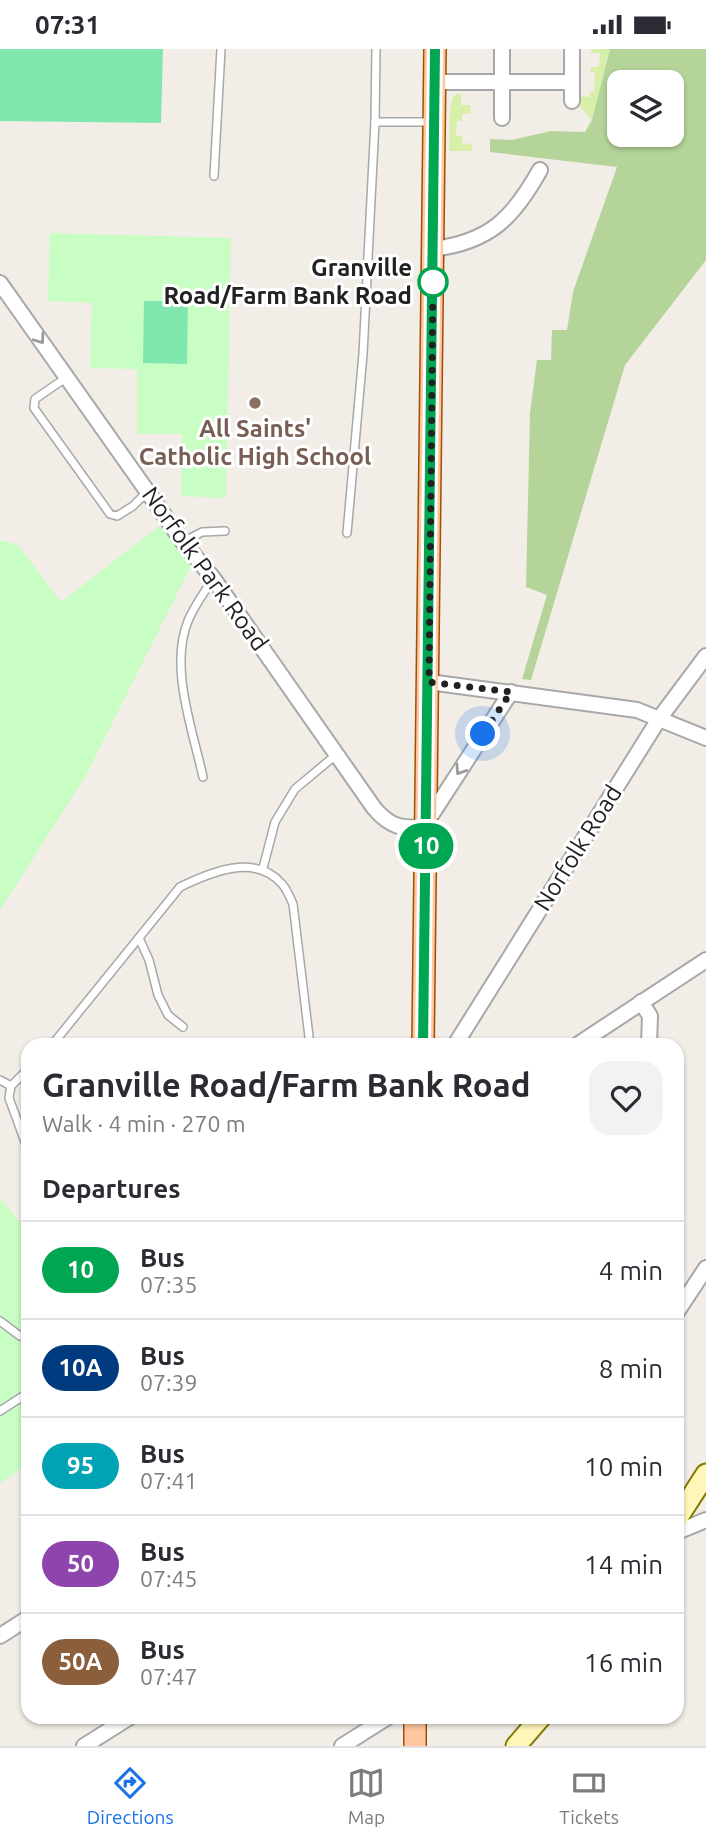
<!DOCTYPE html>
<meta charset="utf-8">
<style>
:root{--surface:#fff;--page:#f2f2f3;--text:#2b2b33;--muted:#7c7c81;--line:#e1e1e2;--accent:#1a73e8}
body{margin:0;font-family:Ubuntu,sans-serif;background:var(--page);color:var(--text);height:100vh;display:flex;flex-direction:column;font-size:26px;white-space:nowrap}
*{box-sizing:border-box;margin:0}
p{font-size:23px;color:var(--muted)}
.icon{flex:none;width:38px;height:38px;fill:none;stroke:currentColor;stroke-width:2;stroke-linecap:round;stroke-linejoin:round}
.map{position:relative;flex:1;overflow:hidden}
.sheet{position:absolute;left:21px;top:989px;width:663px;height:686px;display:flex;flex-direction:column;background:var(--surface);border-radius:21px;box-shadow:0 2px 5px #0004}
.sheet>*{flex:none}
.badge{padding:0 14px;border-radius:23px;font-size:24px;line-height:46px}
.fabs{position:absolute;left:607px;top:21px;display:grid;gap:14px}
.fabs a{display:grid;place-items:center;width:77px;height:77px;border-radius:14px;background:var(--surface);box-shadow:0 2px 5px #0004;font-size:35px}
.you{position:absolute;width:35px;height:35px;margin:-18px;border:5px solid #fff;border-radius:50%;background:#1a73e8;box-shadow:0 0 0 10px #1a73e833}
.map>.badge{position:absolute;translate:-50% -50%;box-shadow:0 0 0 4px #fff}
h2{padding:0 21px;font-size:26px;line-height:63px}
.round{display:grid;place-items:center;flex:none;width:74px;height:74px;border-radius:21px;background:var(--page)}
.summary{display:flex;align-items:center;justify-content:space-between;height:119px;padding:0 21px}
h1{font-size:33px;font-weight:700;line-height:52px}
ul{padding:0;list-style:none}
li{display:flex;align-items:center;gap:21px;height:98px;padding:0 21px;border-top:2px solid var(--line)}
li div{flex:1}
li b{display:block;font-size:26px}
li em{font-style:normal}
li .badge{min-width:77px;font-weight:700;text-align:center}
.status{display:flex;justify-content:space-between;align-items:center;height:49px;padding:0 35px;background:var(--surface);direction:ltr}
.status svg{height:19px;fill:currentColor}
.dock{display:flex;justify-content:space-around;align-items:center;height:98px;border-top:2px solid var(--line);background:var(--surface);font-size:19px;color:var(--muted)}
.dock a{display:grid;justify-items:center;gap:4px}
.dock .on{color:var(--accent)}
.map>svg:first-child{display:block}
.grass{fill:#d8efaa}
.forest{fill:#b4d499;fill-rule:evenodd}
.park{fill:#c8fec3}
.pitch{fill:#80e7ae}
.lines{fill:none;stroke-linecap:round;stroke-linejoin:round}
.service-casing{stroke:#a8a8a8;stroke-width:10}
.minor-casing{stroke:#a8a8a8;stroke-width:18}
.secondary-casing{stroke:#807900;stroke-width:23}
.primary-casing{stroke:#9e4f00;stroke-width:24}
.service{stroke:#fff;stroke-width:7}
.minor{stroke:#fff;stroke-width:14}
.secondary{stroke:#fff6b9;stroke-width:19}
.primary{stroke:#ffc69f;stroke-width:21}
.oneway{stroke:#9b9b9b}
.line-casing{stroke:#fff;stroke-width:16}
.line{stroke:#00a651;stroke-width:10}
.walk{stroke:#212121;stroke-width:7;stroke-dasharray:0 12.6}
.stop-dot{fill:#fff;stroke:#00a651;stroke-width:3.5}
.education-dot{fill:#8d6e63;stroke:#fff;stroke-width:2.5}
.labels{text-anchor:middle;stroke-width:6;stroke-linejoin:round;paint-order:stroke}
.stop-label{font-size:24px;font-weight:bold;fill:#212121;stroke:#fff;text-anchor:end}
.education-label{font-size:24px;font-weight:bold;fill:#785e54;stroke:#fff}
.street-label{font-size:24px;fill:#212121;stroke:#fff}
</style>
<div class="status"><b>07:31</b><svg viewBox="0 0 49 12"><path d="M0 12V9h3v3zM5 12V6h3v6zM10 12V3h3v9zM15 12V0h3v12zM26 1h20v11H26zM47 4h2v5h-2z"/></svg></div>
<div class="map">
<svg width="706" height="1697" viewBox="0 0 706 1697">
<rect width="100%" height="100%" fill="#f2ede7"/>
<g class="grass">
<path d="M591 0H610L592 71 579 57V47L590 48V43L594 42 595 23H590L591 18H599L600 4H591Z"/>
<path d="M457 45H461V56H470L471 65H462V72H457L456 87H462V94L472 95V102H449L450 61 453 48Z"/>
</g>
<path class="forest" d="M610 0H706V211L625 316 531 631 522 630 547 546 526 538 530 364 537 311H551L552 281H567L573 243 617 118 490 103V90L512 91 551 82 585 83 592 71ZM672 33V86H620V33Z"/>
<g class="park">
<path d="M50 184 231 189 226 449 181 447 182 385H137V320L90 319 92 254 48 252Z"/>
<path d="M163 474 193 513 85 728 0 861V491L18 496 61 553Z"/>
<path d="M0 1149 28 1183V1415L0 1434Z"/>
</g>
<g class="pitch">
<path d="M0 0H163L161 74 0 72Z"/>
<path d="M144 252H188L187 315 143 314Z"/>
</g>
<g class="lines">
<defs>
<g id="service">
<path d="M376 0 375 73H431"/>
<path d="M214 127 221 0"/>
<path d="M67 328 35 350 34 359 110 465 117 467 133 457 148 442"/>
<path d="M347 484 363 305 375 73"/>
<path d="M183 493 202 483 225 482"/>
<path d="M203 728C193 682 169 618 188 572 194 557 205 543 213 529"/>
<path d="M263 819 275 773 295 740 337 705"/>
<path d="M139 889 149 911 158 946 168 966 183 978"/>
<path d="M52 996 180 838C211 823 255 804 282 835 287 840 290 849 293 855L310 996"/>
<path d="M28 1020 11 1037 9 1049 28 1101"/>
<path d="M0 1031 11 1037"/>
<path d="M0 1272 20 1287 28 1288"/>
<path d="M0 1362 28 1344"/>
</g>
<g id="minor">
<path d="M435 33H571"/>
<path d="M572 52V0"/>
<path d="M502 69V0"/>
<path d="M433 200C490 193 513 169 540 121"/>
<path d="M0 234 183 493 213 529 374 759C391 779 401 779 426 779"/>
<path d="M429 633 637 661 706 689"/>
<path d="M428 771 511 643"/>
<path d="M641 953 650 967 649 996"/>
<path d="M455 996 659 670 706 607"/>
<path d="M577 996 706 911"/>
<path d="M677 1263 706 1219"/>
<path d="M677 1483 706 1471"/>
<path d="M0 1587 28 1569"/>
<path d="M84 1697 130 1668"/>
<path d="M342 1697 388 1668"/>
</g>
<g id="secondary">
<path d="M677 1470 706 1425"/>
<path d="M516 1697 541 1668"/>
</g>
<g id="primary">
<path d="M423 996 435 0"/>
<path d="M415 1697V1668"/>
</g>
</defs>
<use href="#service" class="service-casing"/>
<use href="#minor" class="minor-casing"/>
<use href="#secondary" class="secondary-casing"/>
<use href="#primary" class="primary-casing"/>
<use href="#service" class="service"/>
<use href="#minor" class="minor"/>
<use href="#secondary" class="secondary"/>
<use href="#primary" class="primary"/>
</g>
<defs><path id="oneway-chevron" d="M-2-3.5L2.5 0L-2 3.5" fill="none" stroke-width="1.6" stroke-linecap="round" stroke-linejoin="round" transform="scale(1.75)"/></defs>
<g class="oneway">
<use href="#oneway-chevron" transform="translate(40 290) rotate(54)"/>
<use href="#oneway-chevron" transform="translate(460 721) rotate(123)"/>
</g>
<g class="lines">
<defs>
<path id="line" d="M423 996 435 0"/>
</defs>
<use href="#line" class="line-casing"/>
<use href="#line" class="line"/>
<path class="walk" d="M433 233 429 633 511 643 483 685"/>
</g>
<circle class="stop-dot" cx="433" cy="233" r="14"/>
<circle class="education-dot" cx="255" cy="354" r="7"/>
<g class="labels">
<g class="stop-label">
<text x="412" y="227">Granville<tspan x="412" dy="28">Road/Farm Bank Road</tspan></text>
</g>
<g class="education-label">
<text x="255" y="388">All Saints'<tspan x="255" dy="28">Catholic High School</tspan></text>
</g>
<g class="street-label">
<text transform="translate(205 520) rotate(54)" y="8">Norfolk Park Road</text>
<text transform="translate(578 799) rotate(-58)" y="8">Norfolk Road</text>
</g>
</g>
</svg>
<div class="fabs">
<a><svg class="icon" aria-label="layers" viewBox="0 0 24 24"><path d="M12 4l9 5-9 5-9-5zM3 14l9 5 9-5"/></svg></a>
</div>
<div class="you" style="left:483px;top:685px"></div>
<b class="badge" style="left:426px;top:797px;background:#00a651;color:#fff">10</b>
<section class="sheet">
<div class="summary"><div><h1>Granville Road/Farm Bank Road</h1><p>Walk · 4 min · 270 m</p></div><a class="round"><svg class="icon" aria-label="heart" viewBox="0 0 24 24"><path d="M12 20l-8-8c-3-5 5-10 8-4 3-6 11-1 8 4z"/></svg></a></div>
<h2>Departures</h2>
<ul>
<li><span class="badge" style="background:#00a651;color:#fff">10</span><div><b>Bus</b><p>07:35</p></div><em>4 min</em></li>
<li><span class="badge" style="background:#003b80;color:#fff">10A</span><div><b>Bus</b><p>07:39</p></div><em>8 min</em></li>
<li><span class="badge" style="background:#00a3b4;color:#fff">95</span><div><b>Bus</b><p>07:41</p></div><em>10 min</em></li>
<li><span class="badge" style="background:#8e44ad;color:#fff">50</span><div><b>Bus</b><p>07:45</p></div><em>14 min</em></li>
<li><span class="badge" style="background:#8b5e3c;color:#fff">50A</span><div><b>Bus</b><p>07:47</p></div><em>16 min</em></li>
</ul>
</section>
</div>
<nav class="dock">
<a class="on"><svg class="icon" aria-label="directions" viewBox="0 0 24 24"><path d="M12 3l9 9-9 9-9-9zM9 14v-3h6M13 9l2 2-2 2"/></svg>Directions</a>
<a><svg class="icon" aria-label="map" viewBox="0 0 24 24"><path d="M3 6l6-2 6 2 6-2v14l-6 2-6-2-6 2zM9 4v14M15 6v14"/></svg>Map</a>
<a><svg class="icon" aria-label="tickets" viewBox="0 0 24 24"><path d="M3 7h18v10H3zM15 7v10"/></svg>Tickets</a>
</nav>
